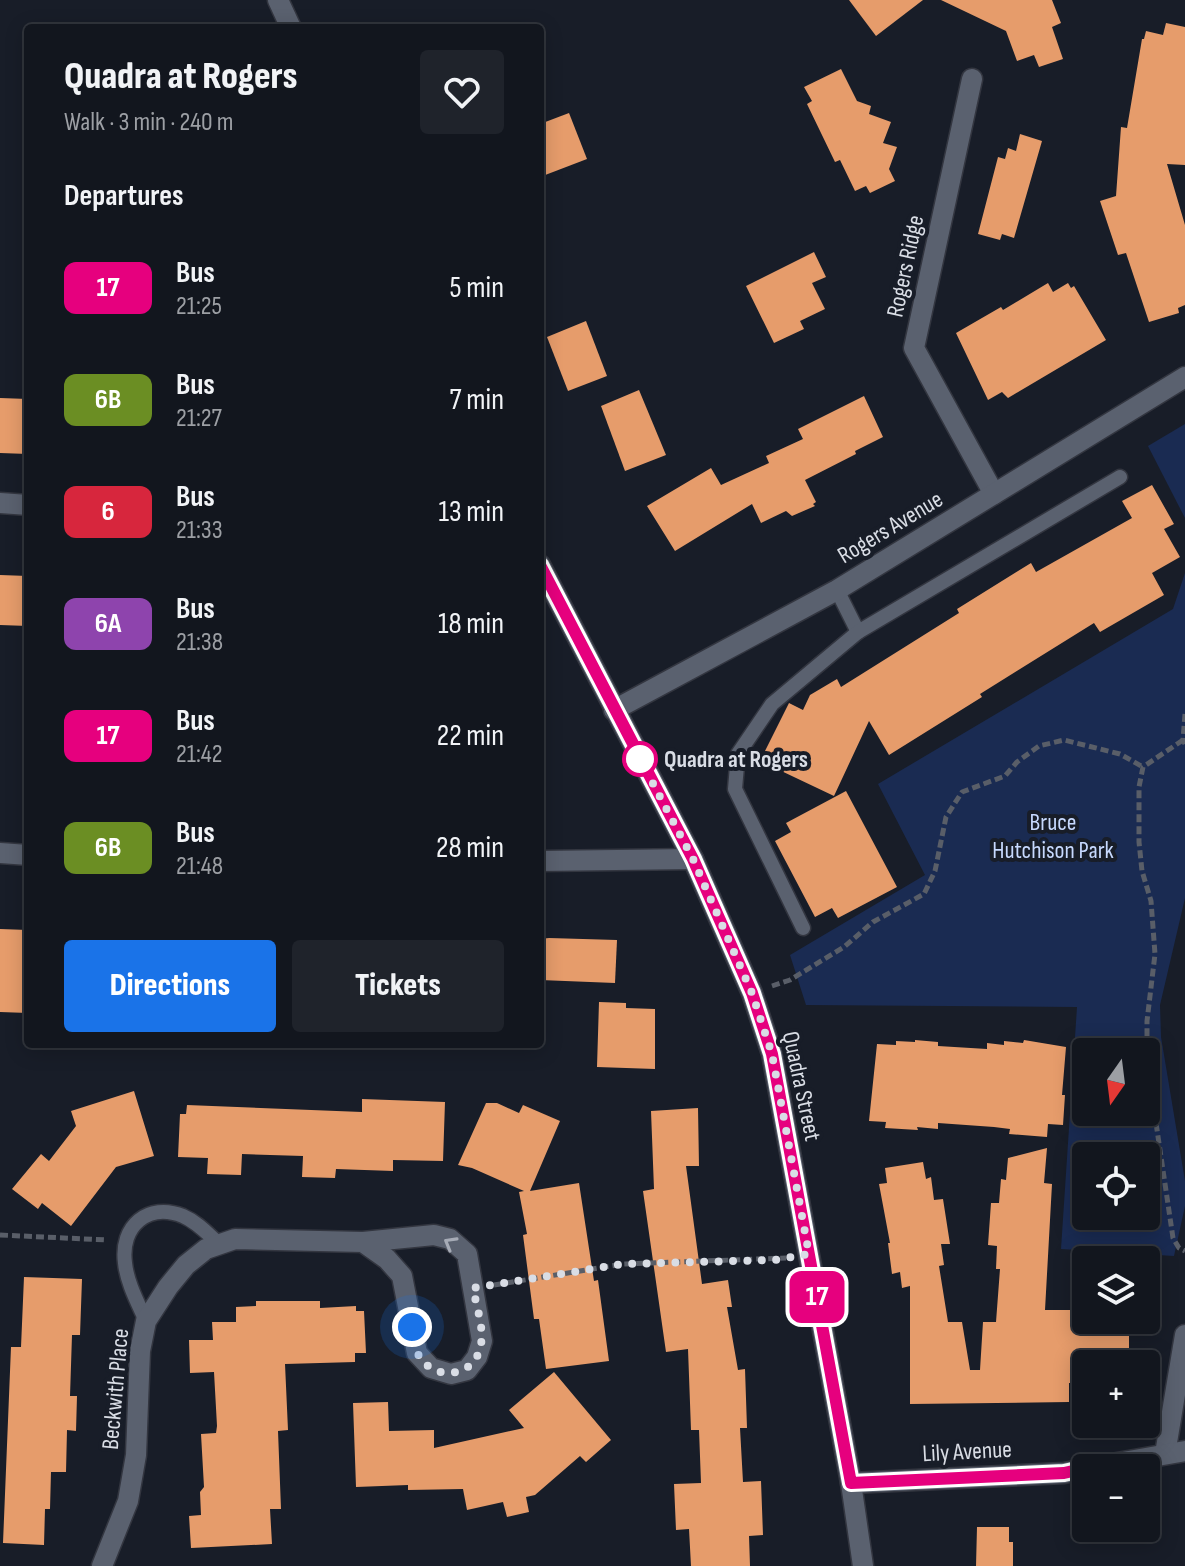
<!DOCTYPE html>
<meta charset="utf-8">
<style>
:root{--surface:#12161e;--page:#1f232b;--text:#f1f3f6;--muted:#9c9fa4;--line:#31353c;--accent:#1a73e8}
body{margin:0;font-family:"Sofia Sans Condensed",sans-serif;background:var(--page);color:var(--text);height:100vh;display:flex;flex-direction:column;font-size:30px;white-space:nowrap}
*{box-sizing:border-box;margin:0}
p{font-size:26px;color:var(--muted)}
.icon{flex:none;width:44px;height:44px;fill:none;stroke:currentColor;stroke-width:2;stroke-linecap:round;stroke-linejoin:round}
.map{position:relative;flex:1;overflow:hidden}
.drawer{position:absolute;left:24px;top:24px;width:520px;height:1024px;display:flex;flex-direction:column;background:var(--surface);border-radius:8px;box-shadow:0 4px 20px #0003,0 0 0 2px var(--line)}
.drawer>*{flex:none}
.badge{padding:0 16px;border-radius:12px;font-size:28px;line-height:52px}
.needle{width:52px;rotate:194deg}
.tools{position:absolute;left:1072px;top:1038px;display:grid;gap:16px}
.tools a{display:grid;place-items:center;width:88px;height:88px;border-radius:8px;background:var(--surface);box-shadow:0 4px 20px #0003,0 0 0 2px var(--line);font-size:40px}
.you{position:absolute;width:40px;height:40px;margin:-20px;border:6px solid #fff;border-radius:50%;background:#1a73e8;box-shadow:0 0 0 12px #1a73e833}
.map>.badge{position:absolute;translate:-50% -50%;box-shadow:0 0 0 4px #fff}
h2{padding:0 40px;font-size:30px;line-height:72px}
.round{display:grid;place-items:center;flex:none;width:84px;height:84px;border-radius:8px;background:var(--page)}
.head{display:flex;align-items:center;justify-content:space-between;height:136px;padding:0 40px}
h1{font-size:38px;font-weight:800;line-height:60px}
.button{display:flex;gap:16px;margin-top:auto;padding:16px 40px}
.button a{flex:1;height:92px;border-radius:8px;background:var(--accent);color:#fff;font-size:32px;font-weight:800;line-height:92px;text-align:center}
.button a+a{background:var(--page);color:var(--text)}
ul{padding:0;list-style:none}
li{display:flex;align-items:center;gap:24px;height:112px;padding:0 40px}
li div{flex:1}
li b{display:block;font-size:30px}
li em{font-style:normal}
li .badge{min-width:88px;font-weight:700;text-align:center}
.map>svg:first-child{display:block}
.green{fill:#1a2b52;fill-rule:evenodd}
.building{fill:#e69c6b}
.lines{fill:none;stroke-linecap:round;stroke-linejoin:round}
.service-casing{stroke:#333640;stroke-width:17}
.minor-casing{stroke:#333640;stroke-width:23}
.secondary-casing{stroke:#333640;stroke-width:23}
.path{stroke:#595e68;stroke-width:5;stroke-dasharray:8 4;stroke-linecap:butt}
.service{stroke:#5a616f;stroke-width:14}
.minor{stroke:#5a616f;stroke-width:20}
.secondary{stroke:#5a616f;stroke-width:20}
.oneway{stroke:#a6abb6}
.line-casing{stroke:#fff;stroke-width:18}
.line{stroke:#e6007e;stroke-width:12}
.walk{stroke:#d9dde5;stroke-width:8;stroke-dasharray:0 14.4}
.stop-dot{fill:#fff;stroke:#e6007e;stroke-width:4}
.labels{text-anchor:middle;stroke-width:8;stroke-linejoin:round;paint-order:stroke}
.street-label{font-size:24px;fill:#d9dde5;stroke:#181d28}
.stop-label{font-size:24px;font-weight:bold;fill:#d9dde5;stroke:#181d28;text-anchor:start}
.park-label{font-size:24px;fill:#c7d9fe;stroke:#181d28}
</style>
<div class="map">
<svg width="1185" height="1566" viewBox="0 0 1185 1566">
<rect width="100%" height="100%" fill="#181d28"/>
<g class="green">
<path d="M1185 424V518L1148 446Z"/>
<path d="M1185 573V898L1160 1005 1161 1037 1185 1181V1206L1174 1256 1061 1249 1077 1007 806 1005 790 955 925 875 878 784 1173 609ZM1086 1052H1146V1112H1086ZM1086 1156H1146V1216H1086Z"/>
</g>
<g class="building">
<path d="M849 0H923L876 36Z"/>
<path d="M941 0H1052L1061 23 1052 27 1063 59 1039 67 1034 55 1017 61 1006 31Z"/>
<path d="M1166 23 1185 27V165L1167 164 1185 225V305L1178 308 1179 313 1149 322 1126 253 1118 255 1100 201 1116 196 1121 127 1127 128 1142 39H1144L1146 31 1163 35Z"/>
<path d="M841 69 857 101 871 106 869 114 891 122 883 143 897 147 889 169 895 181 870 193 866 186 855 191 840 160 835 162 807 104 812 101 804 87Z"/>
<path d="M569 113 587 159 540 177V124Z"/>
<path d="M1020 134 1042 141 1014 238 1002 234 1000 240 978 234 998 157 1005 159 1008 148 1016 151Z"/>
<path d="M814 252 826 277 812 283 825 309 800 321 804 329 774 343 746 286Z"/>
<path d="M1048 283 1053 292 1068 283 1071 288 1074 286 1106 340 1008 398 1002 392 988 400 956 333 1001 307 1003 310Z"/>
<path d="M586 321 607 376 568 391 547 337Z"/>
<path d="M639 390 666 455 625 471 601 406Z"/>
<path d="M864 396 883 437 855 451 856 454 805 480 816 502 813 504 815 506 792 516 786 511 761 523 752 504 675 551 647 506 711 468 721 485 769 463 766 456 803 439 798 429Z"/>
<path d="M0 398 28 399V454L0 453Z"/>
<path d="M1152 485 1174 524 1164 529 1180 557 1152 573 1164 595 1100 632 1094 623 980 694 982 697 889 755 869 721 834 796 775 768 779 758 765 751 789 703 803 710 810 695 837 679 841 687 959 613 957 609 1031 563 1036 572 1132 518 1122 501Z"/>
<path d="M0 575 28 576V626L0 625Z"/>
<path d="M846 791 897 887 838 918 832 908 815 917 775 841 791 832 786 823Z"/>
<path d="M0 929 28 930V1013L0 1012Z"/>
<path d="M549 938 617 940 615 983 540 980V939Z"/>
<path d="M599 1002 626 1003V1008L655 1009V1069L597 1067Z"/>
<path d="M915 1040 938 1042V1046L987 1049V1043L1004 1045V1041L1023 1043 1024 1040 1066 1047 1062 1095H1065L1063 1125 1048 1124 1047 1137 1009 1134 1010 1129 994 1127 938 1123V1129L917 1127 918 1130 885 1128 886 1122 869 1121 877 1044 896 1045V1041L915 1042Z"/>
<path d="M134 1091 154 1156 116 1167 71 1226 42 1203 38 1209 12 1189 41 1154 49 1161 76 1126 71 1111Z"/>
<path d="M362 1099 445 1102 443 1161 393 1160V1171L336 1169 335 1178 302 1177 303 1156 242 1154 241 1175 207 1174 208 1158 178 1157 180 1114H186L187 1105 362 1112Z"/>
<path d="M486 1103H497L519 1113 523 1105 560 1121 530 1191 579 1183 594 1281 598 1280 609 1361 546 1369 539 1319H534L523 1235 527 1234 519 1192 524 1191 472 1168 458 1165Z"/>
<path d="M698 1108 699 1166H686L702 1284 728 1280 732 1307H727L738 1370 745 1369 747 1428H740L743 1482 761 1481 763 1535 749 1536 750 1566H691L689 1529 676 1530 674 1484 701 1483 699 1430H691L688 1349 666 1352 643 1191 654 1189 651 1111Z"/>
<path d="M1047 1148 1044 1183 1052 1184 1045 1310H1086V1320H1129V1364H1086V1383H1069V1402L910 1404V1286L902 1288 900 1272 892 1274 888 1243H890L879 1184 887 1183 885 1168 923 1162 926 1179 931 1177 934 1200 943 1199 950 1244H941L944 1265 939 1266 948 1322H962L970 1370H980L983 1322H996L1000 1269H996L997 1246 988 1245 991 1203H999L1001 1179 1006 1180 1008 1158Z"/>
<path d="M24 1277 82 1279 80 1335H72L70 1396H77L76 1431 67 1430 66 1472H51L50 1509H45L44 1545 3 1543 11 1347H21Z"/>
<path d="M256 1301H320V1308L356 1306V1311H364L366 1353H355V1362L285 1364 288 1430 278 1431 281 1509H270L272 1544 191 1548 189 1516 201 1515 200 1492 204 1487 201 1434 216 1433 217 1426 214 1372 190 1373 189 1340H213L212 1322H236V1307L256 1306Z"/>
<path d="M554 1372 611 1440 586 1462 580 1456 535 1495 526 1497 529 1512 507 1517 503 1502 467 1510 463 1489 408 1490V1485L356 1487 353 1403 388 1402 389 1431 434 1430V1448L524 1428 509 1410Z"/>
<path d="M977 1527H1009V1542H1013V1566H976Z"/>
</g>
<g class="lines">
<defs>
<g id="service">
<path d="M837 590 858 632"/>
<path d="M803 928 735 789 738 754 772 704 858 632 1120 477"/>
<path d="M146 1321C138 1303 127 1283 125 1263 120 1226 148 1202 183 1216 197 1222 207 1233 218 1243"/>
</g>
<g id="minor">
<path d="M972 79 914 348 994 494"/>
<path d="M0 503 28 505"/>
<path d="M614 710 837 590 1185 377"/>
<path d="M0 853 28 855"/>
<path d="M540 861 693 859"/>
<path d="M1165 1454 1185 1335"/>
<path d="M1089 1468 1185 1451"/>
<path d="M851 1483 1064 1473 1086 1469"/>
<path d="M102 1566 128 1501 136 1455 140 1351 146 1321 168 1287 186 1265 206 1249 235 1239 363 1242 434 1235 450 1239 467 1254 482 1341 477 1357 467 1370 451 1374 431 1368 417 1353 402 1276 387 1259 363 1242"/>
</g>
<g id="secondary">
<path d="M278 0 291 28"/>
<path d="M540 565 693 859 752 993 772 1054 851 1483 863 1566"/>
</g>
</defs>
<use href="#service" class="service-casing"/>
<use href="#minor" class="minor-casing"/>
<use href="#secondary" class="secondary-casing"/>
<g class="path">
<path d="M1185 714 1183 740 1185 744"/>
<path d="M1183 740 1143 767 1139 787V842L1142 871 1151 901 1155 954 1147 1021V1062L1173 1238 1179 1248 1185 1251"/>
<path d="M772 986 790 980 844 947 873 922 924 894 935 871 946 817 962 792 1005 776 1017 762 1039 746 1064 740 1120 754 1143 767"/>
<path d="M0 1235 107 1240"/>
<path d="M494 1285 623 1264 786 1258"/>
</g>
<use href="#service" class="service"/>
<use href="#minor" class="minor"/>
<use href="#secondary" class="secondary"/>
</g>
<defs><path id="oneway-chevron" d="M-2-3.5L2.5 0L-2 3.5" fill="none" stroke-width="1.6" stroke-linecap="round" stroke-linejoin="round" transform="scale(2)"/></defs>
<use class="oneway" href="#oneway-chevron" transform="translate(450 1243) rotate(-150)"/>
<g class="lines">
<defs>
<path id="line" d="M540 565 693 859 752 993 772 1054 851 1483 1064 1473 1086 1468"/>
</defs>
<use href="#line" class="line-casing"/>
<use href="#line" class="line"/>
<path class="walk" d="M412 1327C414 1335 414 1345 417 1352 431 1383 476 1379 481 1344 484 1327 476 1305 473 1288L623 1264 775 1260 809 1254 772 1054 752 993 693 859 640 759"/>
</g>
<circle class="stop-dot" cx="640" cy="759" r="16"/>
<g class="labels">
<g class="street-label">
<text transform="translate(905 266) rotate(-78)" y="8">Rogers Ridge</text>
<text transform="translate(890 527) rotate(-31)" y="8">Rogers Avenue</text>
<text transform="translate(802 1086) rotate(78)" y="8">Quadra Street</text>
<text transform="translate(115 1389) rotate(-85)" y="8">Beckwith Place</text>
<text transform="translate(967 1451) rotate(-3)" y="8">Lily Avenue</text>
</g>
<g class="stop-label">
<text x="664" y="767">Quadra at Rogers</text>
</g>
<g class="park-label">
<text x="1053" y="830">Bruce<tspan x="1053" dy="28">Hutchison Park</tspan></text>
</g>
</g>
</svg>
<div class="tools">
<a><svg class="needle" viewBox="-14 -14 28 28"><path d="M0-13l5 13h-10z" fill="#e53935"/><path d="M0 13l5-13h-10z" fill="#9c9fa4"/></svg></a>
<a><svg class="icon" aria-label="locate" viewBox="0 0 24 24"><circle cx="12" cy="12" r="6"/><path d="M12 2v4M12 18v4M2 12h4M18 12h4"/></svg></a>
<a><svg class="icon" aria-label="layers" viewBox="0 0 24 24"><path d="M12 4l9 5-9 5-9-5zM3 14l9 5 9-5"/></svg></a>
<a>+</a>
<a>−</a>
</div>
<div class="you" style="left:412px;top:1327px"></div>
<b class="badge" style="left:817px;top:1297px;background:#e6007e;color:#fff">17</b>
<section class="drawer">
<div class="head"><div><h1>Quadra at Rogers</h1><p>Walk · 3 min · 240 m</p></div><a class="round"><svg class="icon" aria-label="heart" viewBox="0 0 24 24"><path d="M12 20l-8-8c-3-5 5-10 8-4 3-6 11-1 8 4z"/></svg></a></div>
<h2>Departures</h2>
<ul>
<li><span class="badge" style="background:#e6007e;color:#fff">17</span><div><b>Bus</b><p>21:25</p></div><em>5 min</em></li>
<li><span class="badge" style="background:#6b8e23;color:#fff">6B</span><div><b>Bus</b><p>21:27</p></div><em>7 min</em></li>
<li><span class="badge" style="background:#d7263d;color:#fff">6</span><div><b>Bus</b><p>21:33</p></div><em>13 min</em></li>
<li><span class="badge" style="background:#8e44ad;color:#fff">6A</span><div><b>Bus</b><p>21:38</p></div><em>18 min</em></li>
<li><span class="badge" style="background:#e6007e;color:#fff">17</span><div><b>Bus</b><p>21:42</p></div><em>22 min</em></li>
<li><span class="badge" style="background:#6b8e23;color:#fff">6B</span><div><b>Bus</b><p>21:48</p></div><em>28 min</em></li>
</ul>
<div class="button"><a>Directions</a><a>Tickets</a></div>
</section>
</div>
